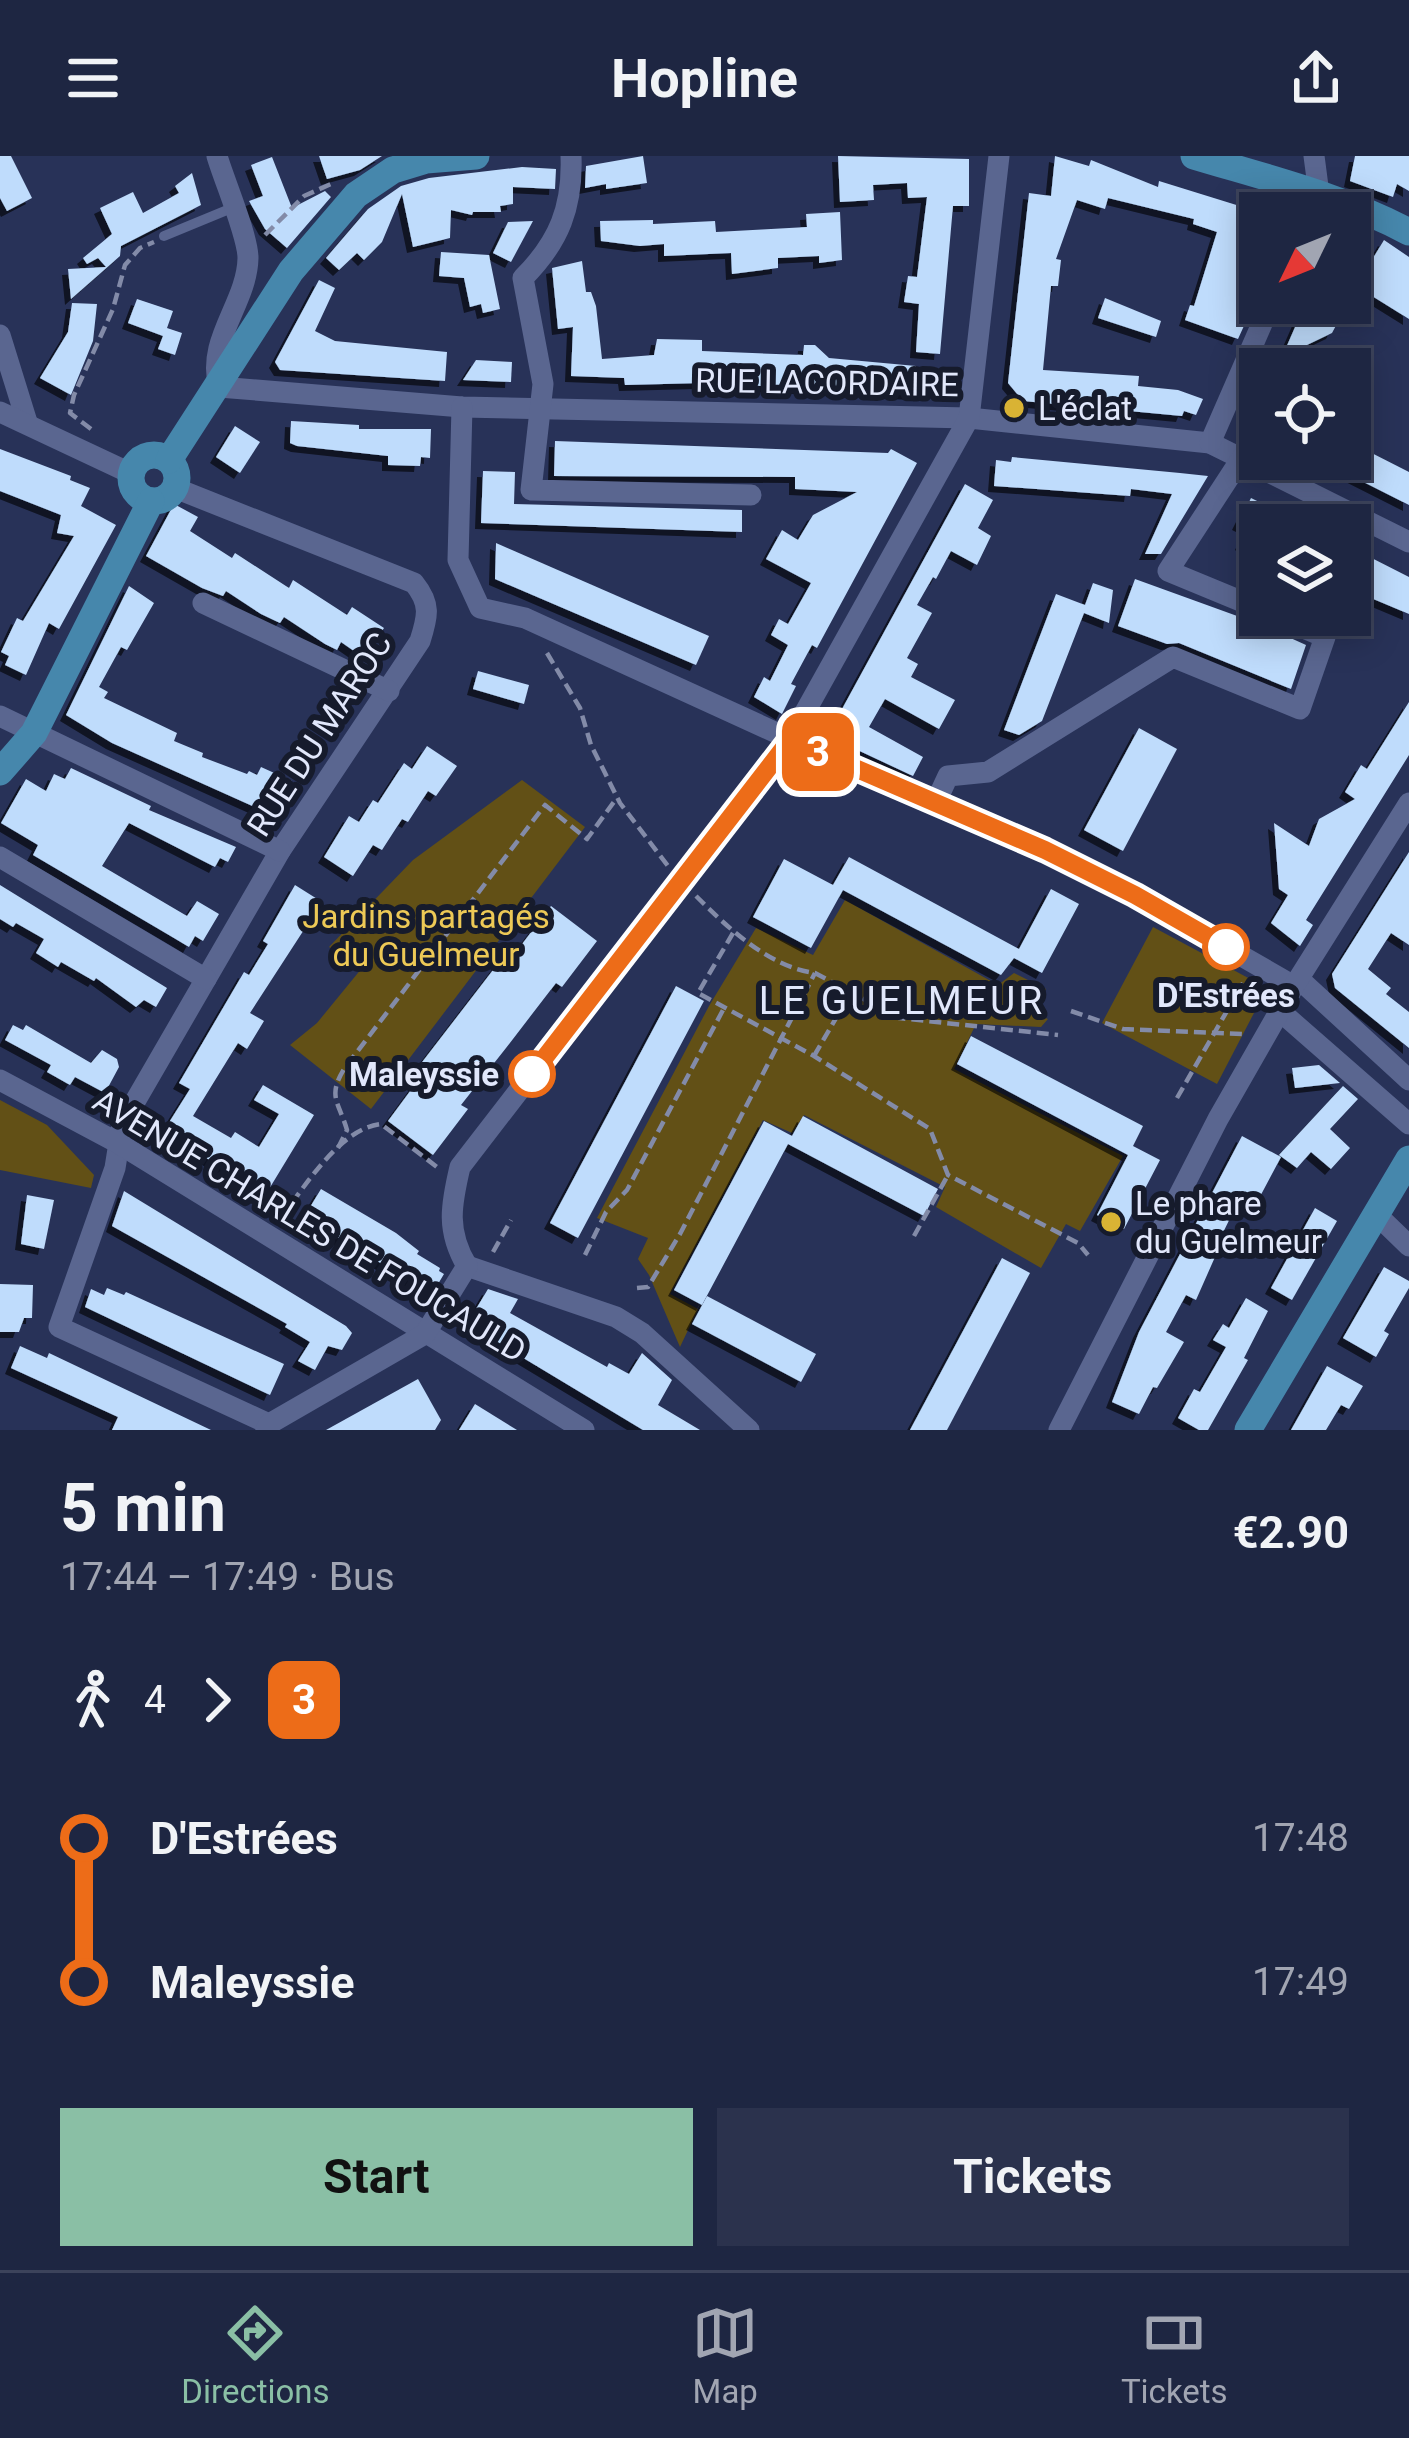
<!DOCTYPE html>
<meta charset="utf-8">
<style>
:root{--surface:#1e2642;--page:#2b324d;--text:#f1f3f6;--muted:#a1a5b2;--line:#3c435b;--accent:#8abfa5}
body{margin:0;font-family:Roboto,sans-serif;background:var(--page);color:var(--text);height:100vh;display:flex;flex-direction:column;font-size:45px;white-space:nowrap}
*{box-sizing:border-box;margin:0}
p{font-size:39px;color:var(--muted)}
.icon{flex:none;width:66px;height:66px;fill:none;stroke:currentColor;stroke-width:2;stroke-linecap:round;stroke-linejoin:round}
.map{position:relative;height:1274px;overflow:hidden}
.sheet{display:flex;flex-direction:column;background:var(--surface);flex:1}
.sheet>*{flex:none}
.badge{padding:0 24px;border-radius:18px;font-size:42px;line-height:78px}
.needle{width:78px;rotate:227deg}
.tools{position:absolute;left:1239px;top:36px;display:grid;gap:24px}
.tools a{display:grid;place-items:center;width:132px;height:132px;border-radius:0px;background:var(--surface);box-shadow:0 6px 30px #0003,0 0 0 3px var(--line);font-size:60px}
.map>.badge{position:absolute;translate:-50% -50%;box-shadow:0 0 0 6px #fff}
.legs{display:flex;align-items:center;gap:18px;height:132px;padding:0 60px;font-size:39px}
.legs p{margin-inline-start:auto}
.summary{display:flex;align-items:center;justify-content:space-between;height:204px;padding:0 60px}
h1{font-size:66px;font-weight:700;line-height:90px}
.cta{display:flex;gap:24px;margin-top:auto;padding:24px 60px}
.cta a{flex:1;height:138px;border-radius:0px;background:var(--accent);color:#111;font-size:48px;font-weight:700;line-height:138px;text-align:center}
.cta a+a{background:var(--page);color:var(--text)}
ul{padding:0 60px;list-style:none}
li{display:flex;align-items:center;gap:42px;height:144px;font-size:45px}
li i{display:grid;place-items:center;width:18px;height:100%;margin:0 15px;background:currentColor}
li i::after{content:'';width:30px;height:30px;margin:-15px;border:9px solid;border-radius:50%;background:var(--surface)}
li p{margin-inline-start:auto}
li:first-child i{background:linear-gradient(#0000 50%,currentColor 0)}
li:last-child i{background:linear-gradient(currentColor 50%,#0000 0)}
header{display:flex;justify-content:space-between;align-items:center;height:156px;padding:0 60px;background:var(--surface);font-size:54px;font-weight:700}
.dock{display:flex;justify-content:space-around;align-items:center;height:168px;border-top:3px solid var(--line);background:var(--surface);font-size:33px;color:var(--muted)}
.dock a{display:grid;justify-items:center;gap:6px}
.dock .on{color:var(--accent)}
.map>svg:first-child{display:block}
.green{fill:#625016}
.building{fill:#bfdcfc;filter:url(#shadow)}
.lines{fill:none;stroke-linecap:round;stroke-linejoin:round}
.path{stroke:#838ba8;stroke-width:4.5;stroke-dasharray:12 6;stroke-linecap:butt}
.lane{stroke:#5a6690;stroke-width:10}
.street{stroke:#5a6690;stroke-width:21}
.secondary{stroke:#4687ac;stroke-width:27}
.line-1-casing{stroke:#fff;stroke-width:27}
.line-1{stroke:#ed6c18;stroke-width:18}
.poi-dot{fill:#d9b334;stroke:#161b2c;stroke-width:4.5}
.stop-1-dot{fill:#fff;stroke:#ed6c18;stroke-width:6}
.labels{text-anchor:middle;stroke-width:12;stroke-linejoin:round;paint-order:stroke}
.street-label{font-size:33px;fill:#e1e7fb;stroke:#161b2c}
.poi-label{font-size:33px;fill:#e1e7fb;stroke:#161b2c;text-anchor:start}
.park-label{font-size:33px;fill:#edc956;stroke:#161b2c}
.stop-label{font-size:33px;font-weight:bold;fill:#e1e7fb;stroke:#161b2c}
.quarter-label{font-size:39px;letter-spacing:3px;fill:#e1e7fb;stroke:#161b2c}
</style>
<header><svg class="icon" aria-label="menu" viewBox="0 0 24 24"><path d="M4 6h16M4 12h16M4 18h16"/></svg>Hopline<svg class="icon" aria-label="share" viewBox="0 0 24 24"><path d="M12 15V3M7 8l5-5 5 5M5 13v7h14v-7"/></svg></header>
<div class="map">
<svg width="1409" height="1274" viewBox="0 0 1409 1274">
<defs>
<filter id="shadow"><feDropShadow dx="-6" dy="6" stdDeviation="0" flood-color="#0009"/></filter>
</defs>
<rect width="100%" height="100%" fill="#283258"/>
<g class="green">
<path d="M522 624 585 671 371 953 290 889 317 867 362 812 329 791 413 704Z"/>
<path d="M845 744 998 829 1014 817 1046 833 1033 857 1048 863 1041 871 976 868 954 913 1123 1000 1080 1075 1066 1068 1041 1112 936 1051 945 1031 804 959 792 977 763 964 670 1138 698 1153 680 1191 649 1119 638 1103 648 1082 597 1062 709 850 756 772 813 799Z"/>
<path d="M1153 771 1267 832 1217 928 1102 867Z"/>
<path d="M0 944 47 969 94 1019 91 1032 0 1014Z"/>
</g>
<g class="building">
<path d="M0 0H11L32 42 7 55 0 42Z"/>
<path d="M319 0H382L360 14 327 23Z"/>
<path d="M643 0 647 27 606 33V28L585 32 586 10Z"/>
<path d="M838 0 969 3V50H953L940 198 916 196 919 148 904 146 908 120 917 121 927 41 908 42 907 27 873 29 874 44 840 46Z"/>
<path d="M1055 0 1089 10 1091 4 1158 31 1159 25 1259 56 1251 78 1260 81V121L1254 138 1258 139 1238 183 1185 164 1190 149 1194 150 1217 76 1193 68 1194 63 1108 42 1105 53 1077 44 1056 103 1061 104 1058 130H1051L1043 214 1139 220 1138 230 1178 234 1203 243 1196 259 1184 255 1182 260 1023 245 1008 227 1029 37 1051 40Z"/>
<path d="M1355 0H1409V35L1397 28 1393 41 1350 25Z"/>
<path d="M272 1 292 52 325 35 331 41 287 92 265 73 249 45 263 40 251 9Z"/>
<path d="M522 11 556 13 555 33 513 31V48L500 50 501 56H473L472 59 451 54 450 82 413 91 402 38 382 86 364 104 357 97 339 114 326 102 368 53 401 30 429 22Z"/>
<path d="M192 17 201 49 121 90 120 100 71 143 68 113 106 111 98 102 87 108 83 102 112 78 100 52 133 36 143 57 179 37 175 30Z"/>
<path d="M840 56 842 104 819 107V100L778 102V112L732 118 731 97 664 100V88L640 90 601 85 600 65 653 64V68L715 65 716 76 807 71 806 58Z"/>
<path d="M533 65 511 106 493 97 508 66Z"/>
<path d="M1384 84 1409 101V163L1356 130Z"/>
<path d="M441 96 489 99 500 153 483 157 481 148 470 151 464 122 439 120Z"/>
<path d="M582 105 586 136H591L596 150 602 203 654 199 657 183 702 184V195L803 199 804 189H815L829 202 916 210 915 238 702 227 625 229 624 222 571 220 573 171 558 173 552 112Z"/>
<path d="M319 124 335 132 315 175 335 185 447 196 445 225 280 214 275 206Z"/>
<path d="M1105 142 1161 165 1156 181 1098 162Z"/>
<path d="M137 143 173 155 167 172 182 177 175 199 158 193 163 180 128 167Z"/>
<path d="M72 147 97 148 93 185 71 239 40 222 68 176Z"/>
<path d="M1292 147H1348L1332 177 1282 201 1299 162Z"/>
<path d="M476 204 512 206 511 226 463 224Z"/>
<path d="M291 265 359 269V273H431L430 302 421 301 420 310 388 309V300L297 290 290 287Z"/>
<path d="M235 270 260 286 240 317 216 301Z"/>
<path d="M555 285 888 297 891 293 917 307 817 492 812 489 791 528 796 530 782 558 754 541 764 521 770 525 788 489 771 479 779 463 788 468 811 427 766 403 782 374 798 384 813 359 857 336 795 333V321L554 320Z"/>
<path d="M1350 286 1409 316V349L1318 303H1350Z"/>
<path d="M0 293 71 320 70 324 90 332 81 350 116 369 59 473 49 467 26 519 5 509 9 500 1 496 17 462 23 465 74 380 57 377 61 359 0 335Z"/>
<path d="M1012 301 1180 317 1208 320 1161 398H1145L1172 338 1131 333 1130 340 994 330 996 304 1011 306Z"/>
<path d="M483 315 515 316 514 348 742 354V376L481 367Z"/>
<path d="M965 328 993 344 978 372 991 380 977 409 951 395 936 423 933 421 917 449 932 457 907 502 918 508 911 521 955 544 939 573 885 543 869 571 923 601 913 620 834 583 830 575Z"/>
<path d="M1251 342 1306 369H1260V404L1241 388 1248 373 1238 368Z"/>
<path d="M174 348 198 361 190 375 232 402 235 397 289 432 293 424 347 459 352 451 384 472 364 502 341 486 337 494 325 488 284 461 280 467 261 458 226 435 223 440 202 432 146 400Z"/>
<path d="M496 387 709 480 696 509 495 423Z"/>
<path d="M1350 391 1409 421V458L1359 437 1362 430 1350 424Z"/>
<path d="M1135 423 1262 469 1306 489 1291 533 1179 487 1167 488 1118 470Z"/>
<path d="M1093 427 1113 434 1109 467 1084 457 1042 565 1019 579 1004 574 1056 438 1085 449Z"/>
<path d="M129 430 154 447 127 494 121 491 99 531 92 527 108 536 104 542 177 577 174 585 203 597 202 601 247 618 249 615 257 619 261 611 292 625 275 660 112 587 66 559Z"/>
<path d="M478 515 529 529 524 548 473 533Z"/>
<path d="M1409 546V599L1306 764 1313 769 1300 790 1271 767 1288 739 1279 733 1274 667 1309 690 1319 663 1355 643 1345 636 1361 609 1367 613Z"/>
<path d="M1139 572 1177 593 1123 695 1084 674Z"/>
<path d="M427 590 457 610 436 640 428 635 408 666 402 663 382 694 373 689 353 720 324 701 349 660 359 666 373 644 378 647 404 607 412 613Z"/>
<path d="M71 612 151 650 149 654 236 691 228 706 220 702 215 711 129 667 102 710 187 760 197 745 219 758 203 785 195 780 189 791 174 782 33 699 38 689 1 667 26 623 46 635 54 618 65 623Z"/>
<path d="M1409 696V789L1391 777 1368 813 1391 832 1386 838 1409 856V892L1335 832 1332 818Z"/>
<path d="M849 701 1019 793 1051 733 1079 748 1042 817 1014 802 1001 819 843 734 811 792 753 761 784 703 833 729Z"/>
<path d="M0 729 167 832 156 851 144 844 136 851 96 822 94 825 61 806 58 811 36 797 44 783 16 767 13 771 0 763Z"/>
<path d="M295 729 322 746 250 857 264 865 247 893 238 887 193 960 231 982 235 976 259 991 279 958 254 944 263 929 314 959 266 1038 163 976 190 933 179 927 244 816 249 819 268 788 263 785Z"/>
<path d="M551 750 597 785 562 831 556 827 506 892 461 949 468 953 433 999 388 965 422 919 416 914 510 792 516 796Z"/>
<path d="M676 830 704 845 578 1082 550 1067Z"/>
<path d="M13 869 23 874 26 869 91 907 102 894 117 903 119 911 105 937 75 921 70 929 47 916 51 909 5 884Z"/>
<path d="M971 880 1143 970 1133 990 1160 1004 1124 1073 1097 1059 1128 999 957 908Z"/>
<path d="M1319 909 1340 927 1295 932 1292 912Z"/>
<path d="M1343 930 1358 943 1330 973 1350 992 1331 1013 1311 996 1297 1012 1279 999Z"/>
<path d="M803 960 938 1033 924 1060 788 988 702 1149 674 1134 764 965 792 980Z"/>
<path d="M1242 980 1281 1001 1255 1050 1240 1042 1212 1099 1215 1101 1196 1144 1186 1139 1166 1176 1184 1186 1157 1232 1153 1231 1139 1258 1112 1246 1139 1176Z"/>
<path d="M321 1033 396 1077 419 1095 417 1098 440 1112 439 1115 444 1118 432 1138 304 1061Z"/>
<path d="M124 1035 346 1170 352 1177 342 1194 328 1190 315 1214 298 1205 310 1186 285 1171 287 1168 112 1070Z"/>
<path d="M27 1039 54 1044 44 1093 21 1088Z"/>
<path d="M1315 1052 1337 1065 1292 1144 1271 1132Z"/>
<path d="M1002 1102 1030 1117 947 1274H910Z"/>
<path d="M1384 1111 1409 1125V1132L1384 1175 1389 1178 1376 1201 1343 1182Z"/>
<path d="M0 1128 33 1129 32 1162H24L19 1176H0Z"/>
<path d="M107 1132 124 1139 126 1136 284 1208 270 1239 85 1151 91 1133 104 1139Z"/>
<path d="M488 1133 518 1143 510 1157 607 1211 609 1207 629 1218 642 1197 672 1224 658 1249 700 1274H643L467 1168Z"/>
<path d="M707 1140 816 1198 801 1226 692 1168Z"/>
<path d="M1246 1142 1268 1155 1244 1202 1248 1204 1208 1274H1199L1178 1262 1194 1233 1200 1236 1226 1191 1213 1184 1223 1168 1229 1172Z"/>
<path d="M20 1190 47 1202 49 1197 211 1274H112L118 1261 11 1212Z"/>
<path d="M1327 1210 1363 1230 1349 1253 1341 1249 1326 1274H1291Z"/>
<path d="M418 1223 441 1264 435 1274H326Z"/>
<path d="M475 1248 517 1274H459Z"/>
</g>
<g class="lines">
<g class="path">
<path d="M265 79 304 40 331 28"/>
<path d="M91 273 70 257 74 239 113 153 125 109 140 92 154 86"/>
<path d="M547 497 580 552 591 589 620 647 668 710"/>
<path d="M696 740C728 772 769 811 815 817L899 862 1058 879"/>
<path d="M733 777 698 837 814 900 930 973 948 1019 1078 1087 1088 1099"/>
<path d="M1071 855 1123 873 1242 878"/>
<path d="M814 900 850 838"/>
<path d="M1177 942 1243 827"/>
<path d="M338 992 347 974C339 946 327 941 344 913L545 649 587 683 616 643"/>
<path d="M281 1061C306 1030 339 973 381 968L437 1011"/>
<path d="M914 1080 948 1019"/>
<path d="M493 1096 511 1064"/>
<path d="M585 1099 606 1056 627 1034 723 854"/>
<path d="M637 1132 648 1131 680 1078 815 817"/>
</g>
<path class="lane" d="M164 80 232 52"/>
<g class="street">
<path d="M217 0C224 24 248 80 248 102 247 148 206 183 219 231L462 251 969 262 1210 287 1409 386"/>
<path d="M571 0C573 51 559 86 523 122L543 228 531 334 751 339"/>
<path d="M1311 57 1319 38 1314 0"/>
<path d="M0 179 27 266"/>
<path d="M462 251 458 404 480 452 525 462 790 583 1045 694 1135 739 1294 830"/>
<path d="M0 256 130 317"/>
<path d="M1210 287 1271 147"/>
<path d="M1243 300 1168 415 1260 453"/>
<path d="M175 332 414 427C431 448 428 460 420 485L280 695 122 968 115 1012 59 1171 269 1268"/>
<path d="M203 447 389 535"/>
<path d="M0 560 280 695"/>
<path d="M935 648 948 620 988 616 1173 501 1300 553 1325 481 1273 459"/>
<path d="M0 701 206 823"/>
<path d="M1299 823 1409 924"/>
<path d="M1281 856 1409 968"/>
<path d="M0 924 118 987 584 1274"/>
<path d="M1376 1058 1409 1090"/>
<path d="M467 1110 616 1161 642 1177 749 1274"/>
<path d="M266 1274 269 1268 425 1178 467 1110C446 1075 451 1049 460 1011L790 583 969 262 999 0"/>
<path d="M1059 1274 1218 963 1294 830 1409 647"/>
</g>
<g class="secondary">
<path d="M1194 0C1267 22 1342 40 1409 76"/>
<circle cx="154" cy="322" r="23"/>
<path d="M169 304 291 115 356 39 393 14 426 4 476 0"/>
<path d="M0 616 34 577 151 345"/>
<path d="M1248 1274 1409 1003"/>
</g>
</g>
<g class="lines">
<defs>
<path id="line-1" d="M532 918 790 584 1045 694 1135 739 1226 791"/>
</defs>
<use href="#line-1" class="line-1-casing"/>
<use href="#line-1" class="line-1"/>
</g>
<g class="poi-dot">
<circle cx="1014" cy="252" r="12"/>
<circle cx="1111" cy="1066" r="12"/>
</g>
<g class="stop-1-dot">
<circle cx="1226" cy="791" r="21"/>
<circle cx="532" cy="918" r="21"/>
</g>
<g class="labels">
<g class="street-label">
<text transform="translate(827 226) rotate(1)" y="12">RUE LACORDAIRE</text>
<text transform="translate(319 578) rotate(-57)" y="12">RUE DU MAROC</text>
<text transform="translate(310 1069) rotate(31)" y="12">AVENUE CHARLES DE FOUCAULD</text>
</g>
<g class="poi-label">
<text x="1038" y="264">L'éclat</text>
<text x="1135" y="1059">Le phare<tspan x="1135" dy="38">du Guelmeur</tspan></text>
</g>
<g class="park-label">
<text x="426" y="772">Jardins partagés<tspan x="426" dy="38">du Guelmeur</tspan></text>
</g>
<g class="stop-label">
<text x="1226" y="851">D'Estrées</text>
<text x="499" y="930" text-anchor="end">Maleyssie</text>
</g>
<g class="quarter-label">
<text x="902" y="858">LE GUELMEUR</text>
</g>
</g>
</svg>
<div class="tools">
<a><svg class="needle" viewBox="-14 -14 28 28"><path d="M0-13l5 13h-10z" fill="#e53935"/><path d="M0 13l5-13h-10z" fill="#a1a5b2"/></svg></a>
<a><svg class="icon" aria-label="locate" viewBox="0 0 24 24"><circle cx="12" cy="12" r="6"/><path d="M12 2v4M12 18v4M2 12h4M18 12h4"/></svg></a>
<a><svg class="icon" aria-label="layers" viewBox="0 0 24 24"><path d="M12 4l9 5-9 5-9-5zM3 14l9 5 9-5"/></svg></a>
</div>
<b class="badge" style="left:818px;top:596px;background:#ed6c18;color:#fff">3</b>
</div>
<section class="sheet">
<div class="summary"><div><h1>5 min</h1><p>17:44 – 17:49 · Bus</p></div><b>€2.90</b></div>
<div class="legs"><svg class="icon" aria-label="walk" viewBox="0 0 24 24"><circle cx="13" cy="4" r="2"/><path d="M13 8l-2 6 4 7M11 14l-3 7M7 12l3-4h3l4 4"/></svg>4<svg class="icon" aria-label="forward" viewBox="0 0 24 24"><path d="M9 5l7 7-7 7"/></svg><b class="badge" style="background:#ed6c18;color:#fff">3</b></div>
<ul>
<li><i style="color:#ed6c18"></i><b>D'Estrées</b><p>17:48</p></li>
<li><i style="color:#ed6c18"></i><b>Maleyssie</b><p>17:49</p></li>
</ul>
<div class="cta"><a>Start</a><a>Tickets</a></div>
</section>
<nav class="dock">
<a class="on"><svg class="icon" aria-label="directions" viewBox="0 0 24 24"><path d="M12 3l9 9-9 9-9-9zM9 14v-3h6M13 9l2 2-2 2"/></svg>Directions</a>
<a><svg class="icon" aria-label="map" viewBox="0 0 24 24"><path d="M3 6l6-2 6 2 6-2v14l-6 2-6-2-6 2zM9 4v14M15 6v14"/></svg>Map</a>
<a><svg class="icon" aria-label="tickets" viewBox="0 0 24 24"><path d="M3 7h18v10H3zM15 7v10"/></svg>Tickets</a>
</nav>
